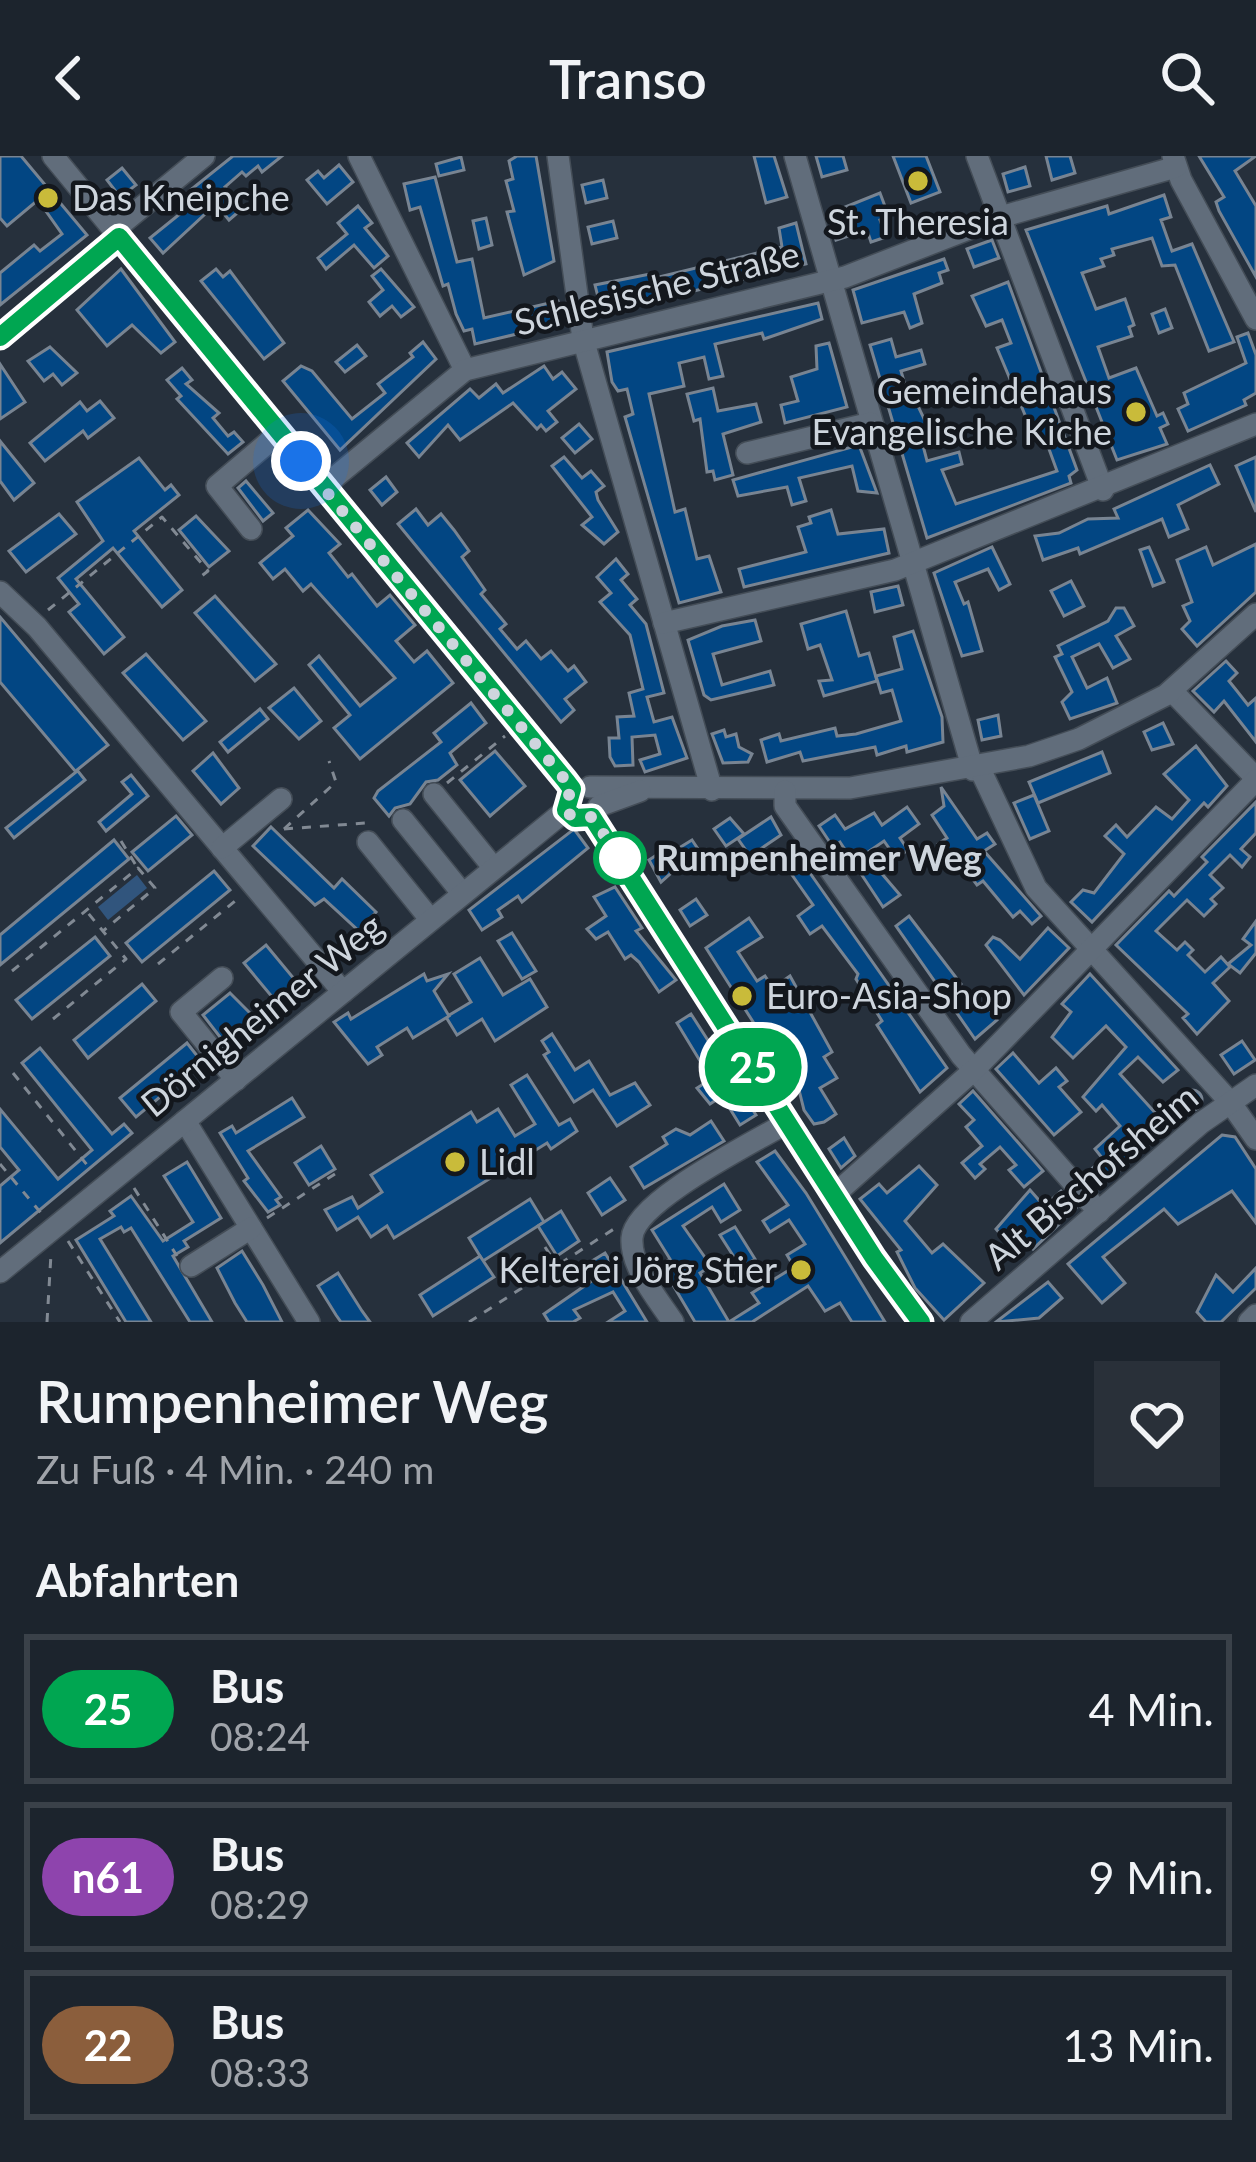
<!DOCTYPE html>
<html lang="de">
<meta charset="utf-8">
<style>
:root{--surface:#1c242d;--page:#293039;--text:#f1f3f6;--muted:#a0a4aa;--line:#3a4149}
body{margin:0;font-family:Lato,sans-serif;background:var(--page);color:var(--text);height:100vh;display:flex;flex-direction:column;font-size:45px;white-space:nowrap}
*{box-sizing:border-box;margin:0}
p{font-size:39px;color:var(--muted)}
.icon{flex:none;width:66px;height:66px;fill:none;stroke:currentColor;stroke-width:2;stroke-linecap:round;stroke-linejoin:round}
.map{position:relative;height:1166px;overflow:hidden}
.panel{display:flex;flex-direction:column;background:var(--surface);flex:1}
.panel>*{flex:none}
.badge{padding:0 24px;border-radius:39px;font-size:42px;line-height:78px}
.you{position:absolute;width:60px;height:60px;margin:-30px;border:9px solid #fff;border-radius:50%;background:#1a73e8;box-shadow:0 0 0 18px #1a73e833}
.map>.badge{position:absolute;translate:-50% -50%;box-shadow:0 0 0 6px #fff}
h2{padding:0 36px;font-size:45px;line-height:108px}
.round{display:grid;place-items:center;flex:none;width:126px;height:126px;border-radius:0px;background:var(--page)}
.overview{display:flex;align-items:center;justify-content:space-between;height:204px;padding:0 36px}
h1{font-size:57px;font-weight:600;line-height:90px}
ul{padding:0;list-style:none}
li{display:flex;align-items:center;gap:36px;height:150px;margin:0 24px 18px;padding:0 12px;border:6px solid var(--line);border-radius:0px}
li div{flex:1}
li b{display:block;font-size:45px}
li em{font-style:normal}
li .badge{min-width:132px;font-weight:700;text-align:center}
header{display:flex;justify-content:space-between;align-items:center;height:156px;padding:0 36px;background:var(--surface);font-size:54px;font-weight:600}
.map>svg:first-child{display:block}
.green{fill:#31557d}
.building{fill:#024683;stroke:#788492;stroke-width:3}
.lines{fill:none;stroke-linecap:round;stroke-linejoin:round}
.minor-casing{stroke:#444d57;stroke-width:24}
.path{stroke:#818993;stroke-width:3;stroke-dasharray:9 9;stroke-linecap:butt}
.minor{stroke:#616d7b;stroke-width:21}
.line-casing{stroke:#fff;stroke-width:27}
.line{stroke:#00a651;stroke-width:18}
.walk{stroke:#ced5dd;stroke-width:12;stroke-dasharray:0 21.6}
.poi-dot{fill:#c9bb3a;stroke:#13171d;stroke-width:4.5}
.stop-dot{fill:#fff;stroke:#00a651;stroke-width:6}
.labels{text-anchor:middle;stroke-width:9;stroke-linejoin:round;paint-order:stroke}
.poi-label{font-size:36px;fill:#ced5dd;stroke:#13171d;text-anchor:start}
.street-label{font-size:36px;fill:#ced5dd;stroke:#13171d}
.stop-label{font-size:36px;font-weight:bold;fill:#ced5dd;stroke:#13171d;text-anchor:start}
</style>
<header><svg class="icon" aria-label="back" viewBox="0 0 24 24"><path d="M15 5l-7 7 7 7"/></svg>Transo<svg class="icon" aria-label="search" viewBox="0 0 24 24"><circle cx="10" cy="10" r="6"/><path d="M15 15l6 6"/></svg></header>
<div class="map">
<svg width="1256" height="1166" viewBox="0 0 1256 1166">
<rect width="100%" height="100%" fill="#26303c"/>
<path class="green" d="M137 719 147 732 108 764 98 751Z"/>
<g class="building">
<path d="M0 0H21L87 79 0 149V117L34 89 40 95 62 78 38 44 7 70 0 62Z"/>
<path d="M233 0H282L262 16 258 10 246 20 242 16 225 31 243 52 229 64 216 48 163 97 150 82 186 53 178 44Z"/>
<path d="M517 0H536L554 105 524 119 507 56 514 55 506 25 513 23 509 5Z"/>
<path d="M754 0H774L787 41 766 47Z"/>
<path d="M816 0H843L847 14 822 21Z"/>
<path d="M893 0H926L940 36 911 47Z"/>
<path d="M1046 0H1070L1075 17 1052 24Z"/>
<path d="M1199 0H1256L1235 15 1256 50V121L1219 55 1216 46 1224 41Z"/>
<path d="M461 1 464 14 439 20 436 8Z"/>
<path d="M339 9 353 26 327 48 307 24 318 15 324 22Z"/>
<path d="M1025 11 1030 30 1008 36 1003 18Z"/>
<path d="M122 12 136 29 120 41 107 24Z"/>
<path d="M435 21 457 106 472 103 484 162 558 145 563 167 475 188 472 173 464 175 456 158 448 128 443 130 420 51 410 54 404 28Z"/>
<path d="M603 24 607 42 586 47 582 29Z"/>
<path d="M880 37 889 61 880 64 886 81 871 86 867 74 836 84 828 58Z"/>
<path d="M1164 39 1171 61 1161 64 1172 95 1192 88 1234 186 1209 195 1175 109 1162 110 1152 82 1112 93 1114 99 1101 103 1104 110 1082 117 1096 153 1125 143 1134 169 1129 171 1132 180 1098 191 1109 222 1136 212 1157 260 1163 257 1168 268 1160 272 1167 288 1117 304 1026 74 1107 50 1109 58Z"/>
<path d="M358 50 372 67 365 72 388 100 374 112 354 89 326 113 318 102 347 78 338 67Z"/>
<path d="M486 62 492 89 479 93 473 65Z"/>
<path d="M613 65 617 82 592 88 588 71Z"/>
<path d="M796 67 806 108 602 157 595 129 650 118 651 123 782 91 779 72Z"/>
<path d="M992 84 999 102 974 111 967 93Z"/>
<path d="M944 103 948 114 939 117 942 127 914 138 922 167 910 172 904 156 862 167 853 134Z"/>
<path d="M121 113 175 186 161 197 132 169 107 190 77 154Z"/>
<path d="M216 113 223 121 230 115 284 187 264 203 201 125Z"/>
<path d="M381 113 414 151 401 161 392 150 380 160 369 146 383 134 372 120Z"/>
<path d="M1008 126 1077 314 1069 320 1071 327 927 382 870 189 891 183 896 201 921 194 925 208 901 215 911 250 917 248 930 275 920 278 927 305 959 296 962 308 942 314 956 348 1057 315 1045 282 1038 284 1028 266 997 192 1011 187 1002 164 986 170 972 140Z"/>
<path d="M818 147 822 163 764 183 762 177 715 188 723 220 709 223 704 201 679 207 684 230 649 238 675 356 685 353 697 403 709 400 721 436 679 447 625 261 633 258 627 233 618 235 612 226 607 196Z"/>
<path d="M1165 153 1172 172 1159 177 1152 158Z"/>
<path d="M1248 177 1256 199V237L1244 244 1246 249 1188 275 1178 253 1188 248 1184 237 1246 207 1237 181Z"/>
<path d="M423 186 436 203 340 294 283 225 301 210 312 215 352 263 385 237 378 228 413 201 410 197Z"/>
<path d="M829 187 847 251 785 267 781 249 798 245 791 221 817 213 816 190Z"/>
<path d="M357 189 366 200 345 216 336 206Z"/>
<path d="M50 191 77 217 62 229 53 218 44 225 28 205Z"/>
<path d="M0 208 25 246 0 263Z"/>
<path d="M544 210 553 223 562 216 576 233 548 255 557 266 546 275 541 269 537 273 513 247 460 284 448 269 419 301 407 287 470 233 479 242 496 228 503 237Z"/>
<path d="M182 212 192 224 186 228 219 257 213 262 228 280 234 276 243 286 228 298 177 243 181 240 167 224Z"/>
<path d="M713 232 718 255 756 248 761 266 723 278 733 319 715 324 713 315 707 316 700 263 694 265 687 238Z"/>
<path d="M100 245 114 262 88 282 83 275 45 305 30 287 80 246 87 255Z"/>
<path d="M579 268 592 283 575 297 562 282Z"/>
<path d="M0 285 34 327 14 344 0 325Z"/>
<path d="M859 289 877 337 858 335 852 310 799 322 806 345 792 349 787 331 738 340 733 324Z"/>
<path d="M564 301 582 322 591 315 604 330 596 336 598 344 618 376 604 388 582 369 592 361 552 310Z"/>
<path d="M1256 301V356L1236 310Z"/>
<path d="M139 302 165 334 171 329 179 339 134 375 182 434 162 451 113 392 76 423 124 481 104 498 69 456 79 448 58 422 103 385 77 346Z"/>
<path d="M1210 309 1219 328 1178 349 1188 373 1169 381 1162 363 1080 398 1078 392 1043 404 1035 380 1059 377 1088 363 1118 362 1114 353Z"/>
<path d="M386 321 397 336 382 349 370 334Z"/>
<path d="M246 325 273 357 263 365 238 332Z"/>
<path d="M416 353 428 369 441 358 454 374 469 395 462 401 485 434 481 438 506 468 500 473 517 493 526 485 541 503 551 495 568 515 574 510 586 526 565 543 574 554 561 566 398 368Z"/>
<path d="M308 354 340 388 329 397 348 421 352 418 377 450 390 439 415 469 396 485 414 506 427 495 453 527 360 603 334 572 350 559 309 509 319 500 360 550 395 522 311 428 303 435 285 413 273 423 260 407 293 380 286 372Z"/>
<path d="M831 354 838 378 884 373 889 397 744 431 739 413 806 396 798 371 811 367 809 361Z"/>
<path d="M59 358 76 378 26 416 9 395Z"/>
<path d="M196 360 229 395 209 411 179 374Z"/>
<path d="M1256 388V436L1197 490 1182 473 1190 465 1183 450 1192 446 1177 404 1206 391 1213 409Z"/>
<path d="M992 391 1010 428 999 434 988 413 955 426 964 448 968 446 982 495 962 500 934 417Z"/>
<path d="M1149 391 1164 426 1153 430 1140 394Z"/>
<path d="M616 403 628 418 621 424 637 443 630 449 646 468 664 537 647 541 654 566 672 561 687 602 645 616 640 604 660 598 655 579 632 581 633 609 615 610 610 601 609 582H619L617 561 634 560 629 537 643 533 630 479 600 446 611 437 597 421Z"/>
<path d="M1071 425 1084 450 1064 460 1051 435Z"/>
<path d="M898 430 903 449 875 456 871 436Z"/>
<path d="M215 440 276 508 255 525 195 457Z"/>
<path d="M1116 452H1124L1134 470 1116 480 1130 503 1113 512 1099 488 1072 501 1087 532 1107 522 1117 547 1070 563 1062 546 1072 536 1055 501 1062 498 1058 490 1108 465Z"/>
<path d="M846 455 859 500 869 497 877 525 824 540 819 525 832 524 820 489 808 493 801 468Z"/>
<path d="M0 461 108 589 77 614 85 624 14 682 6 672 76 616 0 526Z"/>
<path d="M755 464 761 485 713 498 722 529 770 515 774 529 711 544 704 539 688 484 722 470Z"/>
<path d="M913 475 942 561 943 586 907 596 906 590 877 599 875 591 803 605 800 596 767 606 761 584 779 578 781 585 835 572 837 580 856 578 901 565 892 534 881 537 876 520 902 513 894 481Z"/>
<path d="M146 498 206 565 183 584 123 517Z"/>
<path d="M1226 505 1237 517 1229 525 1237 535 1248 549 1256 542V586L1224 545 1214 556 1193 535Z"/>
<path d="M294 532 321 565 299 583 269 552Z"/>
<path d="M471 547 486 567 450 597 457 609 438 624 426 626 410 648 395 652 389 660 374 642 378 635 441 586 434 577Z"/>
<path d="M260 553 268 563 228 596 220 586Z"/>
<path d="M998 559 1001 580 982 584 978 564Z"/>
<path d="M1163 567 1173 588 1152 594 1144 576Z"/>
<path d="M724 574 726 581 736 578 739 591 752 598 748 606 723 607 712 578Z"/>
<path d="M1196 590 1227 630 1208 651 1204 647 1092 766 1071 746 1083 734 1094 737 1124 698 1105 680 1116 669 1127 681 1156 651 1172 663 1189 644 1164 618Z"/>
<path d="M495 595 525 630 490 660 460 624Z"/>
<path d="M1102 596 1110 617 1038 647 1029 626Z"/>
<path d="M213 597 239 632 221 648 193 615Z"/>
<path d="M131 619 148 640 106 675 99 666 132 638 122 626Z"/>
<path d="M941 631 977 683 987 677 995 688 984 695 1041 760 1032 768 1020 755 1013 761 983 725 977 729 956 701 950 705 938 688 947 682 932 659 944 650Z"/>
<path d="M1034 639 1049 675 1030 683 1014 647Z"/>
<path d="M1256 646V677L1241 693 1250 701 1242 711 1230 699 1210 719 1223 732 1211 743 1216 748 1204 760 1187 744 1156 775 1177 794 1185 786 1193 794 1188 799 1205 816 1221 801 1230 811 1213 827 1229 845 1197 878 1183 862 1188 858 1116 789 1169 735 1174 740 1207 706 1202 701Z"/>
<path d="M907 651 919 668 900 682 908 694 896 702 884 685 865 698 900 739 883 751 840 686 833 691 819 670 835 659 845 673 874 657 882 669Z"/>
<path d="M176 660 192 679 148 715 132 696Z"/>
<path d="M771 661 781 679 750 700 738 683Z"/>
<path d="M730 662 744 678 726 690 714 673Z"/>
<path d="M271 671 334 732 342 723 376 756 359 775 324 743 315 749 253 690Z"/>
<path d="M574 673 588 692 522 746 518 740 498 754 502 761 482 774 469 754Z"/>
<path d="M114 684 129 703 0 809V779Z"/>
<path d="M692 684 698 693 661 726 649 704 658 698 661 703Z"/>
<path d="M805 710 947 912 920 936 877 869 882 865 856 823 858 818 822 770 810 778 798 760 813 749 792 719Z"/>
<path d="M214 715 230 734 142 806 126 787Z"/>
<path d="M615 731 642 772 636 775 676 824 659 836 639 806 631 799 625 803 608 776 596 783 587 773 606 760 594 741Z"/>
<path d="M696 743 707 759 690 770 680 754Z"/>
<path d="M909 760 961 828 958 832 971 851 977 846 983 855 988 851 997 864 975 883 896 770Z"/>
<path d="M749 762 762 781 738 796 757 825 765 820 773 832 790 820 832 896 824 901 837 922 820 932 836 958 824 966 814 968 804 954 799 934 795 937 788 929 771 893 777 889 763 868 757 872 706 792Z"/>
<path d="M1256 765V797L1240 817 1228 808 1251 789 1243 783Z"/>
<path d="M1048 772 1069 792 1024 839 986 789 993 781 1000 784 1020 803Z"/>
<path d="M512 777 536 815 522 823 498 785Z"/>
<path d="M95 781 110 800 32 863 16 844Z"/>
<path d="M266 789 300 830 278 848 244 807Z"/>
<path d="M480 802 503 839 530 823 547 851 495 885 482 863 457 879 446 861 471 846 454 818Z"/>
<path d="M424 818 427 825 448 818 434 835 449 860 413 882 407 872 377 891 382 899 368 908 334 866 348 857 351 863Z"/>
<path d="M1090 818 1178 914 1163 926 1138 901 1120 918 1169 972 1100 1031 1087 1017 1103 1003 1095 993 1120 970 1102 949 1096 955 1083 941 1126 891 1106 870 1073 902 1052 881 1071 856 1062 848Z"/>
<path d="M142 828 156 845 88 902 74 884Z"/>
<path d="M230 837 258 865 227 890 203 859Z"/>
<path d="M691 858 756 959 740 969 722 940 710 948 697 932 711 923 677 867Z"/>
<path d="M552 878 575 914 589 905 610 939 635 927 650 949 617 970 593 934 574 946 544 899 549 896 542 885Z"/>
<path d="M1242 885 1255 904 1234 918 1221 899Z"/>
<path d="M187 887 202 906 136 961 120 942Z"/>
<path d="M40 892 112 978 124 968 132 977 0 1087V1030L19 1014 0 991V953L58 1023 92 994 22 907Z"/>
<path d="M1013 897 1039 927 1056 912 1067 925 1059 931 1081 956 1054 979 996 913Z"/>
<path d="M527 919 559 969 570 963 577 975 551 993 547 987 394 1082 387 1070 371 1081 358 1061 337 1074 325 1054 352 1041 358 1052 382 1036 371 1019 471 956 477 966 498 953 515 980 535 968 511 929Z"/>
<circle cx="1192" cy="944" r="10"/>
<path d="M973 935 1043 1015 1024 1031 1009 1014 1016 1009 1000 991 980 1008 985 1013 975 1022 962 1007 982 990 966 971 974 964 959 948Z"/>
<path d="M292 942 304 961 248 995 281 1041 276 1044 280 1049 268 1056 244 1025 248 1022 220 977 232 970 236 977Z"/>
<path d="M711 965 724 985 644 1032 631 1011 667 988 663 981 676 973 690 979Z"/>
<path d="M1222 979 1235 981 1256 1013V1067L1232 1035 1178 1068 1164 1053 1103 1101 1125 1127 1102 1147 1068 1108Z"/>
<path d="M844 982 855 1000 841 1012 829 993Z"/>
<path d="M321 990 335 1013 309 1029 295 1007Z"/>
<path d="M775 995 806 1037 885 1166H852L840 1147 825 1155 808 1130 752 1166H729L759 1147 752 1137 794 1111 787 1099 805 1088 789 1064 770 1076 763 1065 788 1049 757 1006Z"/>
<path d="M187 1006 221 1062 184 1085 188 1091 173 1100 212 1166H190L131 1072 124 1076 121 1071 100 1083 151 1166H126L76 1084 114 1060 110 1055 131 1040 163 1085 193 1066 164 1020Z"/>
<path d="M919 1010 937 1029 905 1065 932 1097 943 1088 984 1127 944 1164 915 1132 897 1096 901 1094 860 1043 879 1028 887 1037Z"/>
<path d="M610 1022 625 1044 602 1059 588 1037Z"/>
<path d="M724 1028 740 1054 721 1066 712 1051 683 1070 711 1110 700 1117 729 1166H695L661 1109 670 1103 652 1074Z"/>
<path d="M1030 1034 1044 1050 1061 1035 1076 1052 1033 1093 1025 1084 1013 1093 996 1073Z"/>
<path d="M530 1043 544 1066 483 1105 469 1082Z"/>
<path d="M561 1055 579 1085 557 1100 538 1070Z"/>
<path d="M735 1071 755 1103 741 1112 720 1079Z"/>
<path d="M242 1095 263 1129 282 1166H247L235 1147 217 1112Z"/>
<path d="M605 1097 647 1166H608L625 1155 613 1136 574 1154 580 1162 573 1166H549L544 1158 596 1122 587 1108Z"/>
<path d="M480 1100 494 1121 433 1160 420 1139Z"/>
<path d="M1256 1112V1132L1221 1166H1206L1197 1156 1216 1119 1233 1136Z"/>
<path d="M338 1117 362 1155 370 1166H341L336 1159 318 1130Z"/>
<path d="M1048 1126 1062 1142 1039 1162 996 1166Z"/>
</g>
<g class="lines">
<defs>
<g id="minor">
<path d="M53 0 572 633"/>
<path d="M359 0 465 214"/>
<path d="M558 0 583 183 712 634"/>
<path d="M795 0 973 614"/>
<path d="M977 0 1103 334"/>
<path d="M1173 0 1181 24 1256 163"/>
<path d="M114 74 204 0"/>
<path d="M0 181 119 81"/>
<path d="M747 297 871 267"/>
<path d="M323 331 465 214 845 121 997 62 1176 11"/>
<path d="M251 373 217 330 278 278"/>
<path d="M0 436 37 471 343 836"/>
<path d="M664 467 895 414 1256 268"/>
<path d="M1172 535 1256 622"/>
<path d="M980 613 1036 732 1230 946 1256 983"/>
<path d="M590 631 850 632 1029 600 1079 583 1166 539 1256 458"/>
<path d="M785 635V650L961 899 1099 1056"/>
<path d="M434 638 493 711"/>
<path d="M599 650 640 635"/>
<path d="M591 661 874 1102 921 1166"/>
<path d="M403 664 462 737"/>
<path d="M368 686 430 763"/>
<path d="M222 692 281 643"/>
<path d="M222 822 181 856 236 924"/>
<path d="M185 965 309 1166"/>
<path d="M834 1039 974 914 1256 624"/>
<path d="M191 1110 251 1072"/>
<path d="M0 1116 566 654"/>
<path d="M673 1166C658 1143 630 1111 632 1082 634 1045 755 986 788 966"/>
<path d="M971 1166 1201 967 1256 929"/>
<path d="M1249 1166 1256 1159"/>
</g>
</defs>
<use href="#minor" class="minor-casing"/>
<g class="path">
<path d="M48 454 162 361 208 415 199 422"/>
<path d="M447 627 505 580"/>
<path d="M284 673 366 667"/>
<path d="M284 673 336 626 329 605"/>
<path d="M121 685 137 711"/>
<path d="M158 808 240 741"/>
<path d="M12 815 138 712 155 732 103 775"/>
<path d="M53 863 126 803 88 757"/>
<path d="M13 917 92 1015"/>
<path d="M0 1008 41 1057"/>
<path d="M134 1032 177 1100"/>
<path d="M267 1062 341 1014"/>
<path d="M68 1085 120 1166"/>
<path d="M545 1091 556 1108"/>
<path d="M47 1166 51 1098"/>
<path d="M469 1166 617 1071"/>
</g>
<use href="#minor" class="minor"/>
</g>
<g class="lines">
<defs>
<path id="line" d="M0 181 119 81 566 625 572 633 566 654 575 662 592 661 874 1102 921 1166"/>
</defs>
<use href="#line" class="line-casing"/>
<use href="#line" class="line"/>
<path class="walk" d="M301 305 566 625 572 633 565 647 570 659 592 661 620 702"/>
</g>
<g class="poi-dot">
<circle cx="918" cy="25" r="12"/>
<circle cx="48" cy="42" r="12"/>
<circle cx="1136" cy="256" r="12"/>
<circle cx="742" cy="840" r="12"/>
<circle cx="455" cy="1006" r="12"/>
<circle cx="801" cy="1114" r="12"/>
</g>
<circle class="stop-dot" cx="620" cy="702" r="24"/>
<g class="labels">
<g class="poi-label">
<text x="72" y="55">Das Kneipche</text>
<text x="918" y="79" text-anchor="middle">St. Theresia</text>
<text x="1112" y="248" text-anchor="end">Gemeindehaus<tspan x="1112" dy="41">Evangelische Kiche</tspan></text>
<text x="766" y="853">Euro-Asia-Shop</text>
<text x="479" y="1019">Lidl</text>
<text x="777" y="1127" text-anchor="end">Kelterei Jörg Stier</text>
</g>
<g class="street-label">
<text transform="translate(657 132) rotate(-14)" y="13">Schlesische Straße</text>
<text transform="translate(262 859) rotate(-39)" y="13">Dörnigheimer Weg</text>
<text transform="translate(1091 1021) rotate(-40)" y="13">Alt Bischofsheim</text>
</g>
<g class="stop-label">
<text x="656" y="715">Rumpenheimer Weg</text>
</g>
</g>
</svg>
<div class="you" style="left:301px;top:305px"></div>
<b class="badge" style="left:753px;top:911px;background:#00a651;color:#fff">25</b>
</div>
<section class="panel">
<div class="overview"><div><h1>Rumpenheimer Weg</h1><p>Zu Fuß · 4 Min. · 240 m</p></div><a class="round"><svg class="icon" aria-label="heart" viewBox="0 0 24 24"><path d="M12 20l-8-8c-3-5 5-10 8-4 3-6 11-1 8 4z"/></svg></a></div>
<h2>Abfahrten</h2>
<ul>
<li><span class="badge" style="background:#00a651;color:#fff">25</span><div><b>Bus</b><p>08:24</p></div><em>4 Min.</em></li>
<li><span class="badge" style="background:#8e44ad;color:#fff">n61</span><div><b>Bus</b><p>08:29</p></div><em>9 Min.</em></li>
<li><span class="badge" style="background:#8b5e3c;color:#fff">22</span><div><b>Bus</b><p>08:33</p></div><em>13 Min.</em></li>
</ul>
</section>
